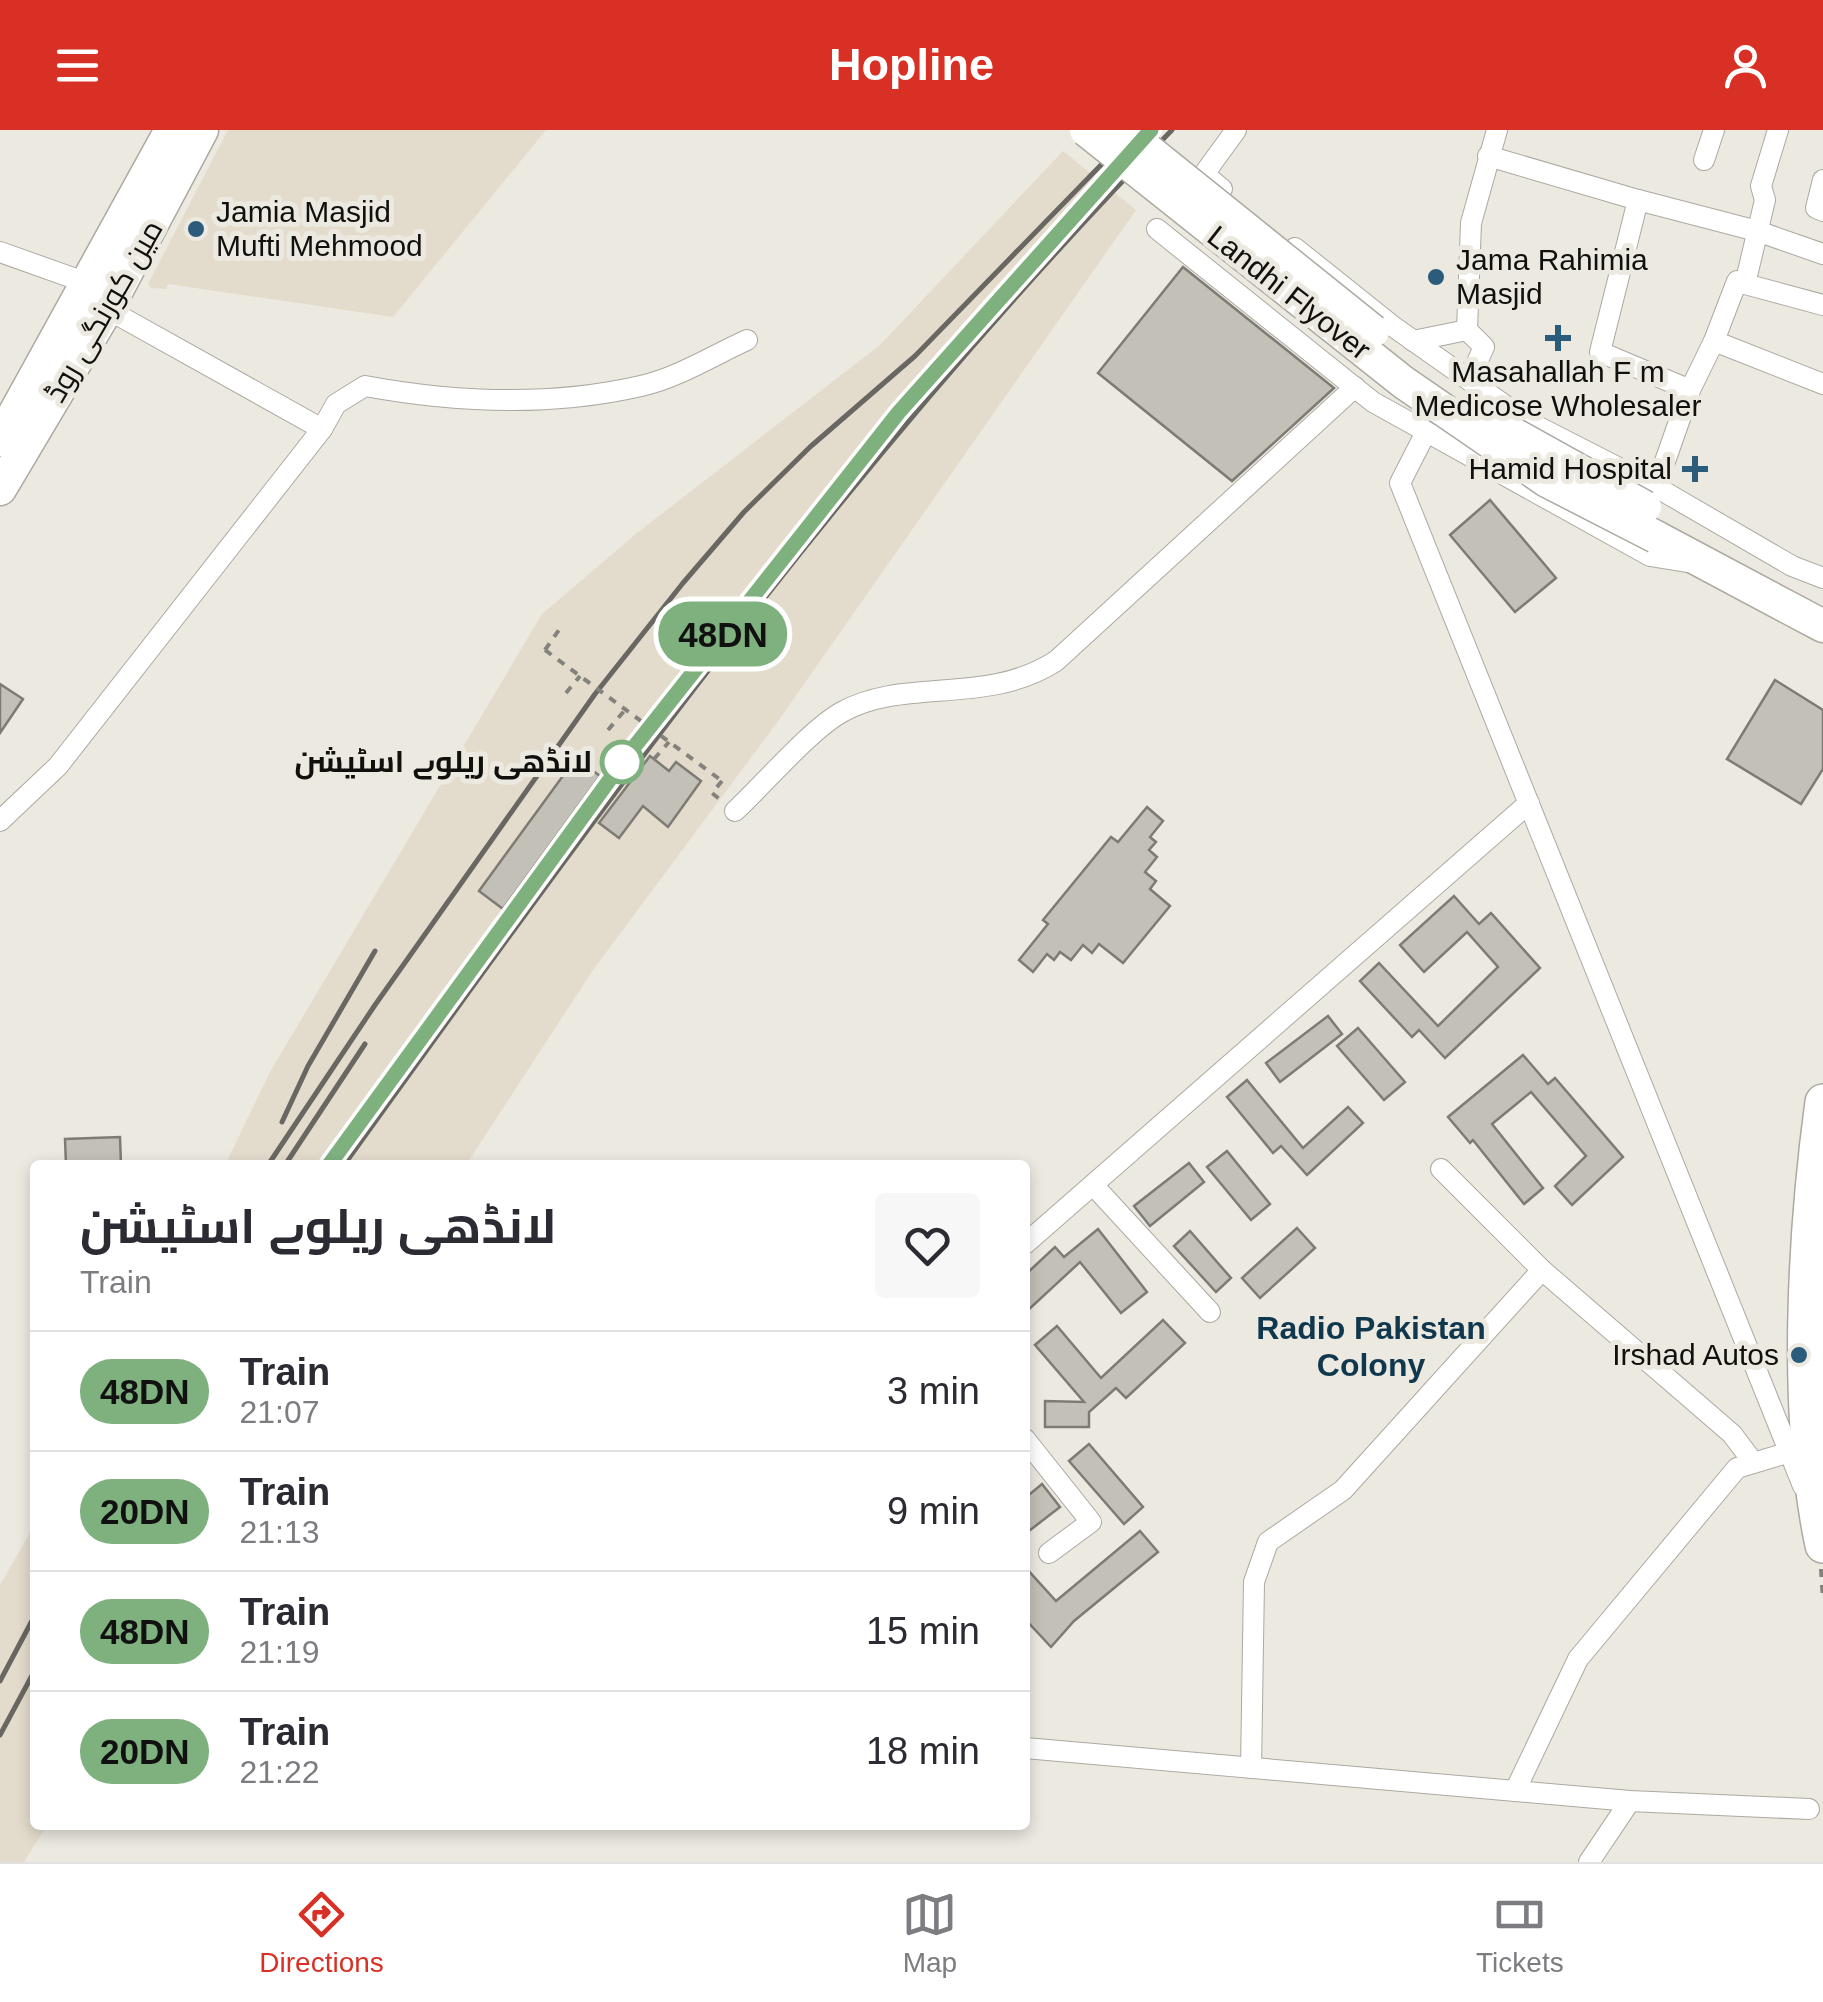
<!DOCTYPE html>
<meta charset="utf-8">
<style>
:root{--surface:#fff;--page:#f7f7f7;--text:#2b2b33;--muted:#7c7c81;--line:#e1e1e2;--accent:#d93025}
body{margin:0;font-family:Helvetica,Cairo,sans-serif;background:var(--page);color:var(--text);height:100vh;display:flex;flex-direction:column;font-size:38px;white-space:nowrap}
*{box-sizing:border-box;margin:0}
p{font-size:32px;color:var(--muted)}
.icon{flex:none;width:55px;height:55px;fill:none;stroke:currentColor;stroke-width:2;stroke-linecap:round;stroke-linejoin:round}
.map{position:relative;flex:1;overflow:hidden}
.drawer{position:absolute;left:30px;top:1030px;width:1000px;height:670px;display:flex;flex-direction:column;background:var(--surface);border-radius:10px;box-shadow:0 5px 15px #0003}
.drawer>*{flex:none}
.badge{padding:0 20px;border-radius:32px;font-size:35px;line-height:65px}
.map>.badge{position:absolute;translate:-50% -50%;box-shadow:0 0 0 5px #fff}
.round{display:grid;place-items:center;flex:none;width:105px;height:105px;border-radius:10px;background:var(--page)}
.head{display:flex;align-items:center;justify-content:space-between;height:170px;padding:0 50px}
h1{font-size:48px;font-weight:700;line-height:75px}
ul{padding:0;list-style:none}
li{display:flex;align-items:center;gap:30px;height:120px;padding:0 50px;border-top:2px solid var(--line)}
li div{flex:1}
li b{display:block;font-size:38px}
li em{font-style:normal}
li .badge{min-width:110px;font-weight:700;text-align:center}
header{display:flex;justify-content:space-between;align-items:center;height:130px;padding:0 50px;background:var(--accent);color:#fff;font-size:45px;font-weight:700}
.menu{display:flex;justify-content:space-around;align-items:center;height:140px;border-top:2px solid var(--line);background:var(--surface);font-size:28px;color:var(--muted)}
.menu a{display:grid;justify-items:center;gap:5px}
.menu .active{color:var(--accent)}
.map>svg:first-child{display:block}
.built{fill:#e3dccd}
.building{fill:#c3c0b8;stroke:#7e7b74;stroke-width:2.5}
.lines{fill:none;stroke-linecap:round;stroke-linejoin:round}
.minor-casing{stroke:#aca9a1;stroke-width:22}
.primary-casing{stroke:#aca9a1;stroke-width:35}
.trunk-casing{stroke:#aca9a1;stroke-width:38}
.path{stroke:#84827d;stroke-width:4;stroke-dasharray:8 8;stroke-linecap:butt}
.minor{stroke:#fff;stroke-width:20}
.primary{stroke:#fff;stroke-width:32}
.trunk{stroke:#fff;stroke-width:35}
.rail{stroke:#696762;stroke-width:5}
.primary-bridge-casing{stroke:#aca9a1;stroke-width:35;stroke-linecap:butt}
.path-bridge{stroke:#84827d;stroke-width:4;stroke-dasharray:8 8;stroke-linecap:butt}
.primary-bridge{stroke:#fff;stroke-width:32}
.line-casing{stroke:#fff;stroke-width:22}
.line{stroke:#7fb17f;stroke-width:15}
.poi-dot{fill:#2c5c7b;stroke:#ece9e1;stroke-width:4}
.stop-dot{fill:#fff;stroke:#7fb17f;stroke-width:5}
.labels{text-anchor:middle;stroke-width:10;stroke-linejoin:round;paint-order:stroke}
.poi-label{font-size:30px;fill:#11100d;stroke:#ece9e1;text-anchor:start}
.street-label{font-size:30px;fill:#11100d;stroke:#ece9e1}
.stop-label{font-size:30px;font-weight:bold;fill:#11100d;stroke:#ece9e1;text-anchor:end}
.neighbourhood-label{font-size:32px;font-weight:bold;fill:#0f374e;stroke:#ece9e1}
</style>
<header><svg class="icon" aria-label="menu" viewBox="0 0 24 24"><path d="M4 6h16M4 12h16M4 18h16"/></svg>Hopline<svg class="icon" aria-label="person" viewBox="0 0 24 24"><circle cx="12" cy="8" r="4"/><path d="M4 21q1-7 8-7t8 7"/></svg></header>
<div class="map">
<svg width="1823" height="1732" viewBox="0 0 1823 1732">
<rect width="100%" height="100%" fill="#ece9e1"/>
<g class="built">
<path d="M228 0H546L393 187 168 154 166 159 151 158 148 154Z"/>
<path d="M1063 21 1136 80 776 594 593 840 466 1035H225L270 942 542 484 637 403 880 215Z"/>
<path d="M35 1394V1695H47L24 1732H0V1455Z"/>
</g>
<g class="building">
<path d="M1183 137 1334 258 1232 351 1098 243Z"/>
<path d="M1490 370 1556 448 1515 482 1450 405Z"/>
<path d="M1775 550 1823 580V639L1801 674 1727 629Z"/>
<path d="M0 554 23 569 0 603Z"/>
<path d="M650 626 669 641 676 632 701 651 668 697 643 676 619 708 599 693Z"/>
<path d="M576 628 600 646 503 779 479 761Z"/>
<path d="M1147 677 1163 691 1150 707 1156 712 1149 720 1157 727 1145 742 1156 751 1150 759 1170 776 1123 833 1099 814 1092 823 1083 815 1071 830 1060 822 1054 830 1047 824 1033 842 1019 830 1048 794 1043 790 1111 707 1118 712Z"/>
<path d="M1454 766 1479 794 1491 783 1540 838 1445 928 1419 900 1412 907 1360 851 1379 833 1438 896 1498 837 1467 802 1424 842 1400 815Z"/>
<path d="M1328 886 1342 904 1280 952 1266 933Z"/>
<path d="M1358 898 1405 952 1384 970 1337 916Z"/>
<path d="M1523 925 1548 954 1555 948 1623 1027 1572 1075 1555 1056 1586 1026 1531 962 1492 994 1543 1058 1524 1074 1473 1010 1470 1013 1448 987Z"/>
<path d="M1247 950 1303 1018 1348 977 1363 993 1307 1045 1281 1016 1273 1023 1227 967Z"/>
<path d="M120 1007 121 1035H66L65 1009Z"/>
<path d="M1227 1021 1270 1074 1251 1090 1207 1037Z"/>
<path d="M1189 1033 1204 1052 1150 1096 1134 1076Z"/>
<path d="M1297 1098 1315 1118 1260 1168 1242 1148Z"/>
<path d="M1098 1099 1147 1162 1121 1183 1080 1132 1025 1183V1145L1055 1117 1064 1127Z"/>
<path d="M1190 1101 1231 1148 1216 1162 1174 1116Z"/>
<path d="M1163 1190 1185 1213 1126 1268 1116 1258 1089 1282V1297H1045V1271L1084 1272 1035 1215 1057 1196 1101 1248Z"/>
<path d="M1089 1314 1143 1377 1124 1394 1069 1331Z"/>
<path d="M1042 1354 1060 1377 1025 1404V1368Z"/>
<path d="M1140 1401 1158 1422 1074 1491 1051 1517 1025 1489V1437L1056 1471Z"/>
</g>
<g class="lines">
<defs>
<g id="minor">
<path d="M1778 0 1761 56 1765 70 1745 154 1823 175"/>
<path d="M1488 26 1638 70 1600 222 1690 260"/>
<path d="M1704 30 1714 0"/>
<path d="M1823 50 1816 78 1823 81"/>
<path d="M1222 59 1204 44 1236 0"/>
<path d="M1638 70 1757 101 1823 124"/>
<path d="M1157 99 1373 272 1650 426 1687 432"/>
<path d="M1295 118 1394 197 1527 291 1656 357 1792 436 1823 448"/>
<path d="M0 122 90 154"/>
<path d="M107 179 322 299"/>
<path d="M1413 211 1467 200"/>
<path d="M1714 211 1737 151 1745 154"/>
<path d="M1469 250 1484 217 1467 200 1471 93 1497 0"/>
<path d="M1425 304 1400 353 1803 1356"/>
<path d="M1656 357 1690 260 1714 211 1823 254"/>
<path d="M735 681C763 655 811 599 842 582 905 547 986 576 1056 531L1355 257"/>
<path d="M0 691 58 636 322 299 336 274 365 256C457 273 549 277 641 256 677 248 714 225 747 210"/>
<path d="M1441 1039 1542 1140 1732 1304 1753 1332"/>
<path d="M1094 1056 1210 1182"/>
<path d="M1025 1114 1529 673"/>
<path d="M1025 1309 1091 1392 1049 1423"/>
<path d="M1025 1618 1630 1671 1809 1679"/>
<path d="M1251 1638 1254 1452 1268 1412 1343 1360 1542 1140"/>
<path d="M1515 1661 1578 1529 1737 1338 1790 1322"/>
<path d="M1589 1732 1630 1671"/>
</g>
<g id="primary">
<path d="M0 310 171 0"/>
<path d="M0 359 107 179 202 0"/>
<path d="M1656 407 1823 496"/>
</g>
<path id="trunk" d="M1823 972C1805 1105 1795 1283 1823 1415"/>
</defs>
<use href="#minor" class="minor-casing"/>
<use href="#primary" class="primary-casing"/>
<use href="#trunk" class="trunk-casing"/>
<g class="path">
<path d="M545 520 563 494"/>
<path d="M566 563 580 546"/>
<path d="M608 600 625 580"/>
<path d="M654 629 669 612"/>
<path d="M722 651 712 663 723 672"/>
<path d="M1821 1439 1823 1471"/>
</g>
<use href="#minor" class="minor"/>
<use href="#primary" class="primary"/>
<use href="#trunk" class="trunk"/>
<g class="rail">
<path d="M282 992 308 936 375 821"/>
<path d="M268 1035 375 875 595 564 683 453 744 382 810 317 915 226 1135 0"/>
<path d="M285 1035 365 914"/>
<path d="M344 1035C602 676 862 316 1172 0"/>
<path d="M0 1551 35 1485"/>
<path d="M0 1605 35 1540"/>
</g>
<defs>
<g id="primary-bridge">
<path d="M1086 0 1403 252 1547 351 1656 407"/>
<path d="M1123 0 1373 201"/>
<path d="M1499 296 1645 377"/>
</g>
</defs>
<use href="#primary-bridge" class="primary-bridge-casing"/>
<path class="path-bridge" d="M545 520 722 651"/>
<use href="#primary-bridge" class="primary-bridge"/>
</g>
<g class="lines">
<defs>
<path id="line" d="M329 1035 627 626 899 282 1151 0"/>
</defs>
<use href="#line" class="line-casing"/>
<use href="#line" class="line"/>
</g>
<g class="poi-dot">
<circle cx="196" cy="99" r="10"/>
<circle cx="1436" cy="147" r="10"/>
<path d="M1553 193h10v10h10v10h-10v10h-10v-10h-10v-10h10z"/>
<path d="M1690 324h10v10h10v10h-10v10h-10v-10h-10v-10h10z"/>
<circle cx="1799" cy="1225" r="10"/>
</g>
<circle class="stop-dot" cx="622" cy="632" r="20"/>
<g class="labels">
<g class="poi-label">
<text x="216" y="92">Jamia Masjid<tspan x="216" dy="34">Mufti Mehmood</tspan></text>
<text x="1456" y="140">Jama Rahimia<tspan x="1456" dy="34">Masjid</tspan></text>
<text x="1558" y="252" text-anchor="middle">Masahallah F m<tspan x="1558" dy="34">Medicose Wholesaler</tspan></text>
<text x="1672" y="349" text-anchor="end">Hamid Hospital</text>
<text x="1779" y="1235" text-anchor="end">Irshad Autos</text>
</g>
<g class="street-label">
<text transform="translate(1289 163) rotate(38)" y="10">Landhi Flyover</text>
<text transform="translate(104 181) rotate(-60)" y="10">مین کورنگی روڈ</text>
</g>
<g class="stop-label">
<text x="592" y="642">لانڈھی ریلوے اسٹیشن</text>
</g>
<g class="neighbourhood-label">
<text x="1371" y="1209">Radio Pakistan<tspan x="1371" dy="37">Colony</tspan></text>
</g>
</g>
</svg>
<b class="badge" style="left:723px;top:504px;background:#7fb17f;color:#111">48DN</b>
<section class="drawer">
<div class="head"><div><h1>لانڈھی ریلوے اسٹیشن</h1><p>Train</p></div><a class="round"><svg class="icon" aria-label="heart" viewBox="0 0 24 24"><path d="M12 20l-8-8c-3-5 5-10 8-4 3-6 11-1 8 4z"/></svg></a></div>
<ul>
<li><span class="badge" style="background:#7fb17f;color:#111">48DN</span><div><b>Train</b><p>21:07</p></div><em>3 min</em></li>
<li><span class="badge" style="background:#7fb17f;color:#111">20DN</span><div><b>Train</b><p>21:13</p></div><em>9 min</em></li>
<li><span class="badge" style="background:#7fb17f;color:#111">48DN</span><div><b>Train</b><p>21:19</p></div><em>15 min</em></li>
<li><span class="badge" style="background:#7fb17f;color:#111">20DN</span><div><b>Train</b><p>21:22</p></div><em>18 min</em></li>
</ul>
</section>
</div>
<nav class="menu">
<a class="active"><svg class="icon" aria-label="directions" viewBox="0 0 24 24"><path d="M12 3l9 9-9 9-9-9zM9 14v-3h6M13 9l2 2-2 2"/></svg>Directions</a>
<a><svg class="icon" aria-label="map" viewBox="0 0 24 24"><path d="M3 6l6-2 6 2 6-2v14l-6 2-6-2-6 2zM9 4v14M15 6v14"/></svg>Map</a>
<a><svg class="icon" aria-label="tickets" viewBox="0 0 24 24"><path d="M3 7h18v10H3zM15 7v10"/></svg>Tickets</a>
</nav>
